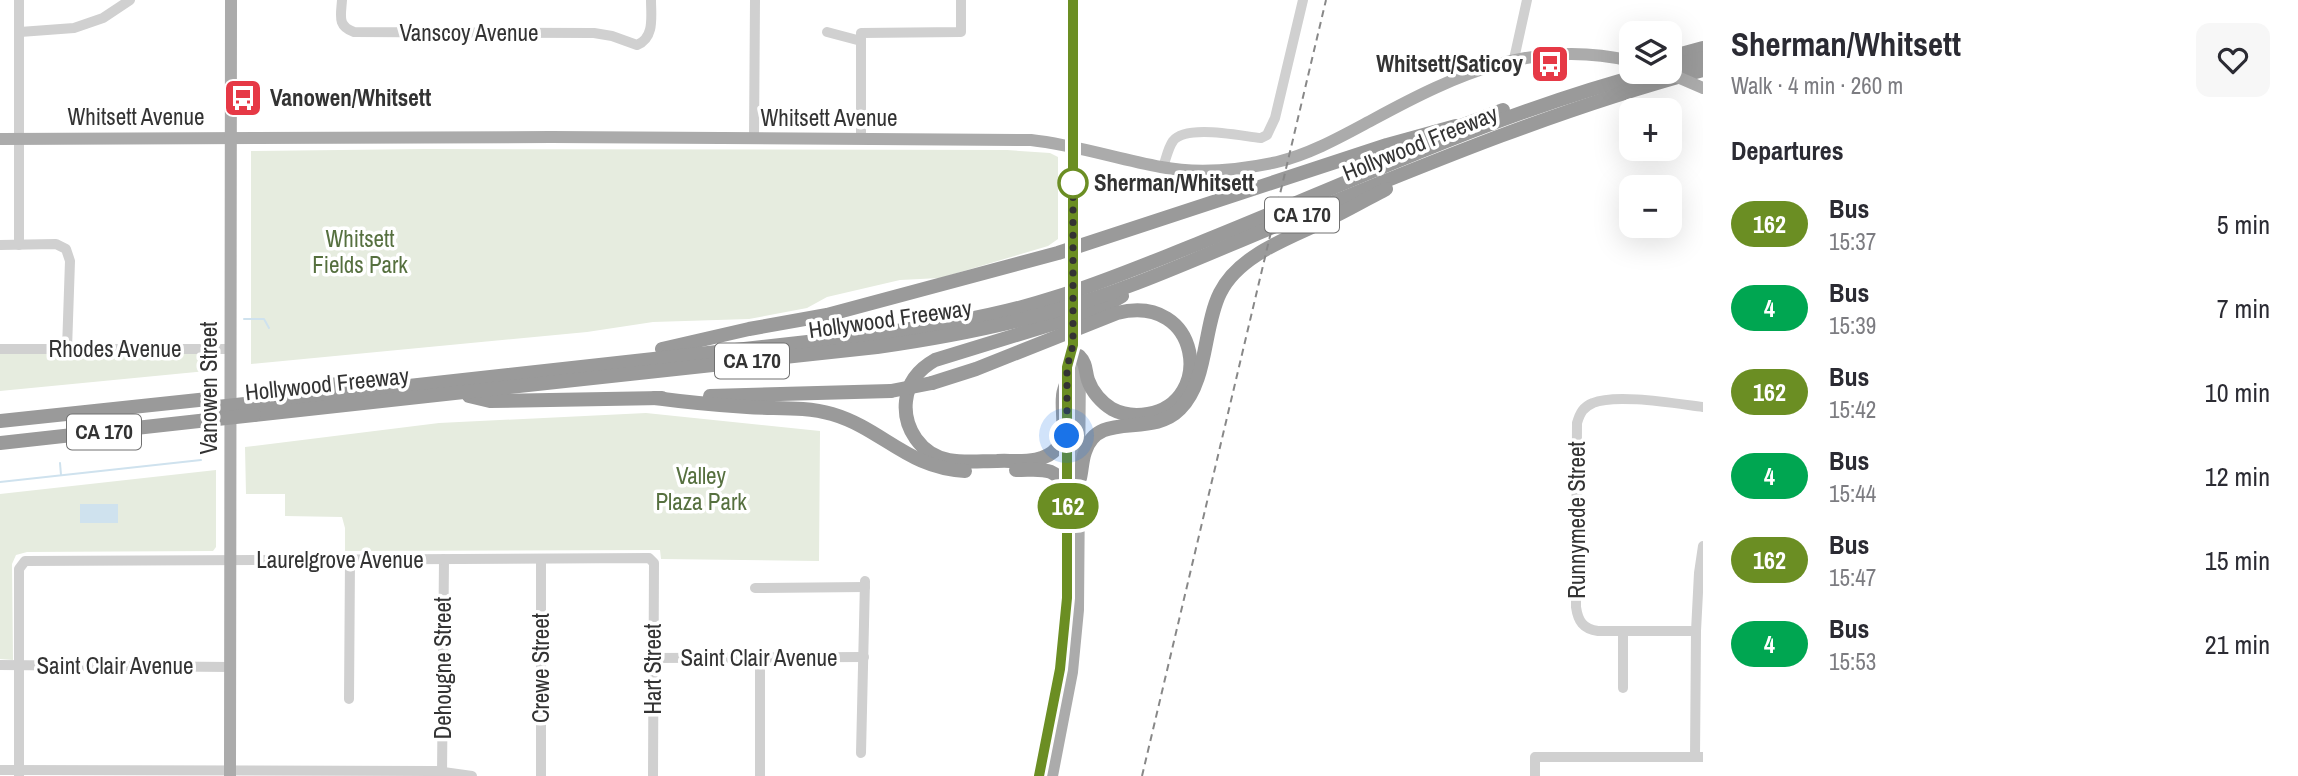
<!DOCTYPE html>
<meta charset="utf-8">
<style>
:root{--surface:#fff;--page:#f7f7f7;--text:#2b2b33;--muted:#7c7c81}
body{margin:0;font-family:"Archivo Narrow",sans-serif;background:var(--page);color:var(--text);height:100vh;display:flex;flex-direction:column;font-size:26px;white-space:nowrap}
*{box-sizing:border-box;margin:0}
p{font-size:23px;color:var(--muted)}
.icon{flex:none;width:38px;height:38px;fill:none;stroke:currentColor;stroke-width:2;stroke-linecap:round;stroke-linejoin:round}
.map{position:relative;flex:1;overflow:hidden}
.details{display:flex;flex-direction:column;background:var(--surface);width:595px}
.details>*{flex:none}
.badge{padding:0 14px;border-radius:23px;font-size:24px;line-height:46px}
.buttons{position:absolute;left:1619px;top:21px;display:grid;gap:14px}
.buttons a{display:grid;place-items:center;width:63px;height:63px;border-radius:14px;background:var(--surface);box-shadow:0 7px 28px #0002;font-size:35px}
.you{position:absolute;width:35px;height:35px;margin:-18px;border:5px solid #fff;border-radius:50%;background:#1a73e8;box-shadow:0 0 0 10px #1a73e833}
.map>.badge{position:absolute;translate:-50% -50%;box-shadow:0 0 0 4px #fff}
h2{padding:0 28px;font-size:26px;line-height:63px}
.round{display:grid;place-items:center;flex:none;width:74px;height:74px;border-radius:14px;background:var(--page)}
.head{display:flex;align-items:center;justify-content:space-between;height:119px;padding:0 28px}
h1{font-size:33px;font-weight:700;line-height:52px}
ul{padding:0;list-style:none}
li{display:flex;align-items:center;gap:21px;height:84px;padding:0 28px}
li div{flex:1}
li b{display:block;font-size:26px}
li em{font-style:normal}
li .badge{min-width:77px;font-weight:700;text-align:center}
main{display:flex;flex:1;min-height:0}
.map>svg:first-child{display:block}
.green{fill:#e6ecdf}
.water{fill:#cfe2ee}
.lines{fill:none;stroke-linecap:round;stroke-linejoin:round}
.stream{stroke:#cfe2ee;stroke-width:2}
.minor{stroke:#d0d0d0;stroke-width:10}
.major{stroke:#ababab;stroke-width:12}
.highway{stroke:#9a9a9a;stroke-width:14}
.rail{stroke:#888;stroke-width:2;stroke-dasharray:7 5;stroke-linecap:butt}
.major-bridge{stroke:#ababab;stroke-width:12}
.highway-bridge{stroke:#9a9a9a;stroke-width:14}
.line-casing{stroke:#fff;stroke-width:16}
.line{stroke:#6b8e23;stroke-width:10}
.walk{stroke:#333;stroke-width:7;stroke-dasharray:0 12.6}
.stop-dot{fill:#fff;stroke:#6b8e23;stroke-width:3.5}
.labels{text-anchor:middle;stroke-width:7;stroke-linejoin:round;paint-order:stroke}
.shield{fill:#fff;stroke:#707070;stroke-width:2}
.shield-label{font-size:21px;font-weight:bold;fill:#333}
.street-label{font-size:23px;fill:#333;stroke:#fff}
.poi-label{font-size:23px;font-weight:bold;fill:#333;stroke:#fff;text-anchor:end}
.stop-label{font-size:23px;font-weight:bold;fill:#333;stroke:#fff;text-anchor:start}
.park-label{font-size:23px;fill:#56703f;stroke:#fff}
</style>
<main>
<div class="map">
<svg width="1703" height="776" viewBox="0 0 1703 776">
<rect width="100%" height="100%" fill="#fff"/>
<g class="green">
<path d="M426 149 1007 150 1050 153 1058 157V239L1048 246 940 278 900 280 827 297 807 308 749 319 653 322 587 332 251 364V151Z"/>
<path d="M0 354H210V359L216 361 217 370 0 391Z"/>
<path d="M646 413 820 431 819 561 661 559 660 550 345 551V528L342 517 285 516V494H246L245 447 439 423Z"/>
<path d="M216 470V547L213 551 27 552 16 555 12 564 13 660 0 659V494Z"/>
</g>
<rect class="water" x="80" y="504" width="38" height="19"/>
<g class="lines">
<g class="stream">
<path d="M244 319H264L269 328"/>
<path d="M60 463 61 475"/>
<path d="M0 482 201 460"/>
</g>
<g class="minor">
<path d="M342 0C341 16 337 26 354 32L594 33 612 36 637 45C655 38 651 16 651 0"/>
<path d="M20 32 74 28 103 18 130 0"/>
<path d="M827 32 861 41"/>
<path d="M1514 59 1527 0"/>
<path d="M754 138 755 0"/>
<path d="M861 138V33L961 32V0"/>
<path d="M1163 167C1166 159 1168 148 1173 141 1186 124 1240 136 1261 138L1267 135 1275 118 1303 0"/>
<path d="M0 245 56 244 66 249 70 261 67 349"/>
<path d="M19 245V0"/>
<path d="M0 349H231"/>
<path d="M755 588 865 587"/>
<path d="M1696 631H1598C1583 629 1578 621 1576 607L1577 423C1580 413 1583 407 1593 403 1616 393 1678 404 1703 407"/>
<path d="M654 658 864 657"/>
<path d="M0 665 230 667"/>
<path d="M1623 688V632"/>
<path d="M349 699 350 560"/>
<path d="M861 753 865 581"/>
<path d="M1695 757 1696 631 1699 573 1703 546"/>
<path d="M0 770 436 771 472 776"/>
<path d="M442 775 444 559"/>
<path d="M19 776V569L25 561 649 558 654 563 653 776"/>
<path d="M541 776V559"/>
<path d="M760 776V658"/>
<path d="M1535 776V757H1703"/>
</g>
<g class="major">
<path d="M1073 0V257"/>
<path d="M0 139 551 137 1031 140C1076 145 1117 159 1161 167 1198 174 1240 170 1277 162 1311 154 1344 135 1374 119 1457 74 1534 38 1631 61"/>
<path d="M1067 389V367L1073 345"/>
<path d="M230 776 231 0"/>
<path d="M1039 776 1060 669 1067 598V428"/>
<path d="M1052 776 1072 672 1078 610 1080 361"/>
</g>
<g class="highway">
<path d="M1670 57 1703 48"/>
<path d="M1670 67 1703 58"/>
<path d="M1447 131 1503 110"/>
<path d="M662 349 749 329 827 315 1058 253 1387 145 1456 126"/>
<path d="M1067 381C1066 385 1063 391 1063 396 1061 412 1068 434 1057 448 1043 465 1016 460 997 461 981 461 964 463 949 460 921 455 903 428 906 401 908 382 919 369 935 360L1098 310 1122 296"/>
<path d="M932 383 976 369 1117 313C1201 292 1215 403 1148 414 1136 416 1123 415 1112 409 1102 403 1092 392 1088 380 1085 371 1087 364 1079 356"/>
<path d="M330 385 383 379"/>
<path d="M469 396 490 401 662 398"/>
<path d="M710 396 891 391"/>
<path d="M655 398C685 402 716 405 747 407 775 409 804 406 832 414 883 429 907 468 965 471"/>
<path d="M254 403 861 336C926 327 991 318 1053 298 1102 283 1149 263 1197 244 1347 184 1495 113 1652 72"/>
<path d="M254 415 877 347C933 339 988 329 1043 314 1125 292 1202 256 1280 224 1419 167 1557 109 1703 70"/>
<path d="M0 421 208 399"/>
<path d="M0 443 208 420"/>
<path d="M1016 470C1043 470 1054 465 1068 490"/>
<path d="M1080 478C1082 470 1082 460 1085 452 1098 409 1151 439 1180 409 1208 381 1203 327 1220 293 1239 254 1292 237 1329 219 1348 210 1367 199 1386 189"/>
</g>
<path class="rail" d="M1142 776 1326 0"/>
<g class="major-bridge">
<path d="M1666 72 1703 88"/>
<path d="M1073 345V258"/>
</g>
<g class="highway-bridge">
<path d="M891 391 932 383"/>
<path d="M208 408 254 403"/>
<path d="M208 420 254 415"/>
</g>
</g>
<g class="lines">
<defs>
<path id="line" d="M1039 776 1060 669 1067 598V367L1073 345V0"/>
</defs>
<use href="#line" class="line-casing"/>
<use href="#line" class="line"/>
<path class="walk" d="M1067 436V367L1073 345V175V183"/>
</g>
<defs>
<symbol id="bus-square" viewBox="-11 -11 22 22"><rect x="-9" y="-9" width="18" height="18" rx="4" fill="#e63946" stroke="#fff"/><path d="M-5-6H5V4H4V6H2V4H-2V6H-4V4H-5ZM-3.5-4V0h7V-4ZM-3.5 1.2v1.5H-2V1.2ZM2 1.2v1.5H3.5V1.2Z" fill="#fff"/></symbol>
</defs>
<g fill-rule="evenodd">
<use href="#bus-square" x="1528" y="42" width="44" height="44"/>
<use href="#bus-square" x="221" y="76" width="44" height="44"/>
</g>
<circle class="stop-dot" cx="1073" cy="183" r="14"/>
<g class="labels">
<g class="shield">
<rect x="1265" y="197.5" width="74" height="35" rx="5"/>
<rect x="715" y="343.5" width="74" height="35" rx="5"/>
<rect x="67" y="414.5" width="74" height="35" rx="5"/>
</g>
<g class="shield-label">
<text x="1302" y="222">CA 170</text>
<text x="752" y="368">CA 170</text>
<text x="104" y="439">CA 170</text>
</g>
<g class="street-label">
<text x="469" y="41">Vanscoy Avenue</text>
<text x="136" y="125">Whitsett Avenue</text>
<text x="829" y="126">Whitsett Avenue</text>
<text transform="translate(1420 143) rotate(-22)" y="8">Hollywood Freeway</text>
<text transform="translate(890 319) rotate(-8)" y="8">Hollywood Freeway</text>
<text x="115" y="357">Rhodes Avenue</text>
<text transform="translate(327 384) rotate(-6)" y="8">Hollywood Freeway</text>
<text transform="translate(209 388) rotate(-90)" y="8">Vanowen Street</text>
<text transform="translate(1577 520) rotate(-90)" y="8">Runnymede Street</text>
<text x="340" y="568">Laurelgrove Avenue</text>
<text x="759" y="666">Saint Clair Avenue</text>
<text x="115" y="674">Saint Clair Avenue</text>
<text transform="translate(443 668) rotate(-90)" y="8">Dehougne Street</text>
<text transform="translate(541 668) rotate(-90)" y="8">Crewe Street</text>
<text transform="translate(653 669) rotate(-90)" y="8">Hart Street</text>
</g>
<g class="poi-label">
<text x="1523" y="72">Whitsett/Saticoy</text>
<text x="270" y="106" text-anchor="start">Vanowen/Whitsett</text>
</g>
<g class="stop-label">
<text x="1094" y="191">Sherman/Whitsett</text>
</g>
<g class="park-label">
<text x="360" y="247">Whitsett<tspan x="360" dy="26">Fields Park</tspan></text>
<text x="701" y="484">Valley<tspan x="701" dy="26">Plaza Park</tspan></text>
</g>
</g>
</svg>
<div class="buttons">
<a><svg class="icon" aria-label="layers" viewBox="0 0 24 24"><path d="M12 4l9 5-9 5-9-5zM3 14l9 5 9-5"/></svg></a>
<a>+</a>
<a>−</a>
</div>
<div class="you" style="left:1067px;top:436px"></div>
<b class="badge" style="left:1068px;top:506px;background:#6b8e23;color:#fff">162</b>
</div>
<section class="details">
<div class="head"><div><h1>Sherman/Whitsett</h1><p>Walk · 4 min · 260 m</p></div><a class="round"><svg class="icon" aria-label="heart" viewBox="0 0 24 24"><path d="M12 20l-8-8c-3-5 5-10 8-4 3-6 11-1 8 4z"/></svg></a></div>
<h2>Departures</h2>
<ul>
<li><span class="badge" style="background:#6b8e23;color:#fff">162</span><div><b>Bus</b><p>15:37</p></div><em>5 min</em></li>
<li><span class="badge" style="background:#00a651;color:#fff">4</span><div><b>Bus</b><p>15:39</p></div><em>7 min</em></li>
<li><span class="badge" style="background:#6b8e23;color:#fff">162</span><div><b>Bus</b><p>15:42</p></div><em>10 min</em></li>
<li><span class="badge" style="background:#00a651;color:#fff">4</span><div><b>Bus</b><p>15:44</p></div><em>12 min</em></li>
<li><span class="badge" style="background:#6b8e23;color:#fff">162</span><div><b>Bus</b><p>15:47</p></div><em>15 min</em></li>
<li><span class="badge" style="background:#00a651;color:#fff">4</span><div><b>Bus</b><p>15:53</p></div><em>21 min</em></li>
</ul>
</section>
</main>
